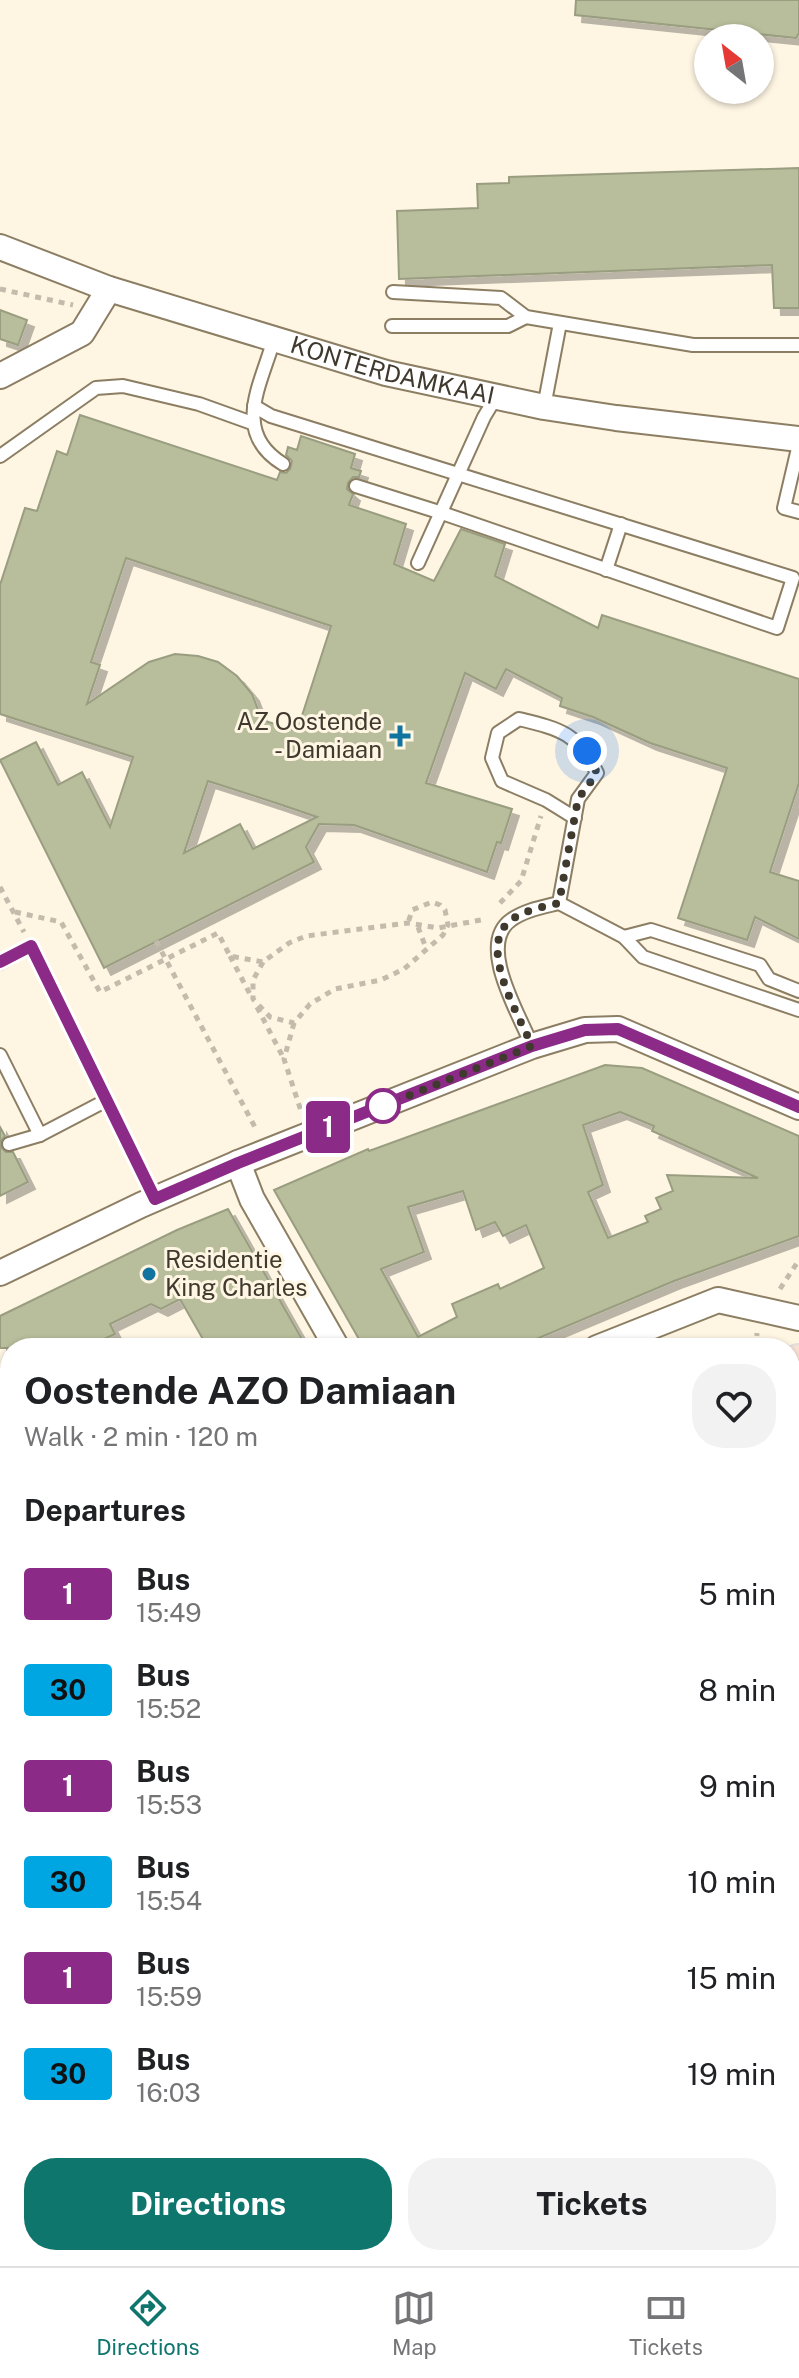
<!DOCTYPE html>
<meta charset="utf-8">
<style>
:root{--surface:#fff;--page:#f2f2f2;--text:#202124;--muted:#757577;--line:#e0e0e0;--accent:#0f766e}
body{margin:0;font-family:"Public Sans",sans-serif;background:var(--page);color:var(--text);height:100vh;display:flex;flex-direction:column;font-size:30px;white-space:nowrap}
*{box-sizing:border-box;margin:0}
p{font-size:26px;color:var(--muted)}
.icon{flex:none;width:44px;height:44px;fill:none;stroke:currentColor;stroke-width:2;stroke-linecap:round;stroke-linejoin:round}
.map{position:relative;flex:1;overflow:hidden}
.panel{position:absolute;left:0px;top:1338px;width:800px;height:928px;display:flex;flex-direction:column;background:var(--surface);border-radius:32px 32px 0 0;box-shadow:0 2px 6px #0004}
.panel>*{flex:none}
.badge{padding:0 16px;border-radius:6px;font-size:28px;line-height:52px}
.needle{width:52px;rotate:329deg}
.tools{position:absolute;left:694px;top:24px;display:grid;gap:16px}
.tools a{display:grid;place-items:center;width:80px;height:80px;border-radius:50%;background:var(--surface);box-shadow:0 2px 6px #0004;font-size:40px}
.you{position:absolute;width:40px;height:40px;margin:-20px;border:6px solid #fff;border-radius:50%;background:#1a73e8;box-shadow:0 0 0 12px #1a73e833}
.map>.badge{position:absolute;translate:-50% -50%;box-shadow:0 0 0 4px #fff}
h2{padding:0 24px;font-size:30px;line-height:72px}
.round{display:grid;place-items:center;flex:none;width:84px;height:84px;border-radius:32px;background:var(--page)}
.summary{display:flex;align-items:center;justify-content:space-between;height:136px;padding:0 24px}
h1{font-size:38px;font-weight:700;line-height:60px}
.cta{display:flex;gap:16px;margin-top:auto;padding:16px 24px}
.cta a{flex:1;height:92px;border-radius:32px;background:var(--accent);color:#fff;font-size:32px;font-weight:700;line-height:92px;text-align:center}
.cta a+a{background:var(--page);color:var(--text)}
ul{padding:0;list-style:none}
li{display:flex;align-items:center;gap:24px;height:96px;padding:0 24px}
li div{flex:1}
li b{display:block;font-size:30px}
li em{font-style:normal}
li .badge{min-width:88px;font-weight:700;text-align:center}
.tabs{display:flex;justify-content:space-around;align-items:center;height:112px;border-top:2px solid var(--line);background:var(--surface);font-size:22px;color:var(--muted)}
.tabs a{display:grid;justify-items:center;gap:4px}
.tabs .current{color:var(--accent)}
.map>svg:first-child{display:block}
.green{fill:#e0bebc}
.building{fill:#b8bd9b;stroke:#999e80;stroke-width:2;fill-rule:evenodd;filter:url(#shadow)}
.lines{fill:none;stroke-linecap:round;stroke-linejoin:round}
.service-casing{stroke:#8c7e63;stroke-width:16}
.minor-casing{stroke:#8c7e63;stroke-width:28}
.primary-casing{stroke:#e0dfde;stroke-width:40}
.path{stroke:#c3bbab;stroke-width:5;stroke-dasharray:6 6;stroke-linecap:butt}
.service{stroke:#fff;stroke-width:12}
.minor{stroke:#fff;stroke-width:24}
.primary{stroke:#f8e2d4;stroke-width:36}
.line-casing{stroke:#fff;stroke-width:18}
.line{stroke:#8c2b87;stroke-width:12}
.walk{stroke:#3f392e;stroke-width:8;stroke-dasharray:0 14.4}
.poi-dot{fill:#1073a0;stroke:#fef5e3;stroke-width:3}
.stop-dot{fill:#fff;stroke:#8c2b87;stroke-width:4}
.labels{text-anchor:middle;stroke-width:6;stroke-linejoin:round;paint-order:stroke}
.street-label{font-size:24px;fill:#3f392e;stroke:#fef5e3}
.poi-label{font-size:24px;fill:#3f392e;stroke:#fef5e3;text-anchor:end}
</style>
<div class="map">
<svg width="799" height="2266" viewBox="0 0 799 2266">
<defs>
<filter id="shadow"><feDropShadow dx="7" dy="7" stdDeviation="0" flood-color="#0004"/></filter>
</defs>
<rect width="100%" height="100%" fill="#fef5e3"/>
<g class="green">
<path d="M799 1405V1469L790 1490V1426Z"/>
<path d="M0 1813 10 1860V1950L0 1914Z"/>
<path d="M10 2092V2245L0 2233V2094Z"/>
<path d="M19 2256H254L250 2266H27Z"/>
<path d="M441 2256H576L572 2266H435Z"/>
</g>
<g class="building">
<path d="M576 0H799V33L796 38 575 15Z"/>
<path d="M799 168V308H774L772 265 399 279 397 211 478 208 477 184 509 183V177Z"/>
<path d="M0 310 27 320 18 345 0 339Z"/>
<path d="M80 415 277 480 280 472 286 473 290 469 292 461 286 455 288 447 297 450 301 436 355 454 351 468 361 471 359 477H353L348 483 347 489 353 494 349 505 406 524 394 564 434 581 461 529 505 544 495 576 598 628 602 615 799 679V783L770 872 799 881V939L755 917 747 940 678 918 727 768 650 743 593 717 560 706 562 698 506 669 496 689 465 673 426 783 512 809 501 843 497 842 487 872 354 825 319 824 306 847 314 862 104 968 0 760 36 742 58 785 82 772 110 827 133 757 0 714V585L25 508 37 511 57 451 67 455ZM126 558 331 626 297 731 262 720 252 694 237 676 218 662 198 656 175 654 149 662 87 704 100 665 91 662ZM208 781 279 804 317 817 253 849 240 824 184 853Z"/>
<path d="M605 1065 642 1068 799 1136V1236L674 1281 515 1348H364L274 1190 368 1149 369 1151ZM620 1112 654 1126 652 1131 758 1178 667 1175 673 1191 656 1198 661 1209 645 1216 648 1222 608 1238 588 1192 603 1185 583 1125ZM463 1191 476 1230 495 1222 503 1236 526 1225 544 1268 500 1289 498 1284 452 1304 457 1317 418 1337 381 1269 424 1252 408 1207Z"/>
<path d="M0 1127 5 1136 1 1141V1147L6 1152H13L28 1182 0 1196Z"/>
<path d="M228 1209 307 1348H208L180 1299 161 1309 151 1304 110 1324 115 1334 85 1348H0V1316L177 1230Z"/>
</g>
<g class="lines">
<defs>
<g id="service">
<path d="M393 292 501 298 526 317 693 345H799"/>
<path d="M392 326H508L526 317"/>
<path d="M274 339C261 385 231 432 283 464"/>
<path d="M254 406 271 416 793 578 777 628 442 513 356 486"/>
<path d="M544 407 560 323"/>
<path d="M799 444 784 508 799 512"/>
<path d="M0 456 96 388 123 386 199 404 252 423"/>
<path d="M418 563 484 417 496 397"/>
<path d="M606 570 621 524"/>
<path d="M559 903 578 799 597 773C578 733 560 729 519 719L498 733 492 758 502 781 546 800 575 818"/>
<path d="M624 937 651 930 760 965 769 979 799 991"/>
<path d="M0 963 31 946 155 1199"/>
<path d="M532 1046C520 1015 476 945 511 920 525 910 543 907 559 903L624 937 643 957 799 1010"/>
<path d="M0 1055 40 1135 107 1100"/>
<path d="M9 1144 40 1135"/>
</g>
<g id="minor">
<path id="s1" d="M0 247 109 289 386 373 544 407 616 418 799 439"/>
<path d="M0 376 82 333 109 289"/>
<path d="M238 1163 252 1199 337 1348"/>
<path d="M0 1273 141 1205 238 1163 532 1046 585 1030 618 1029 799 1107"/>
<path d="M597 1348 718 1300 799 1318"/>
<path d="M0 1737 10 1782"/>
<path d="M0 1944 10 1981"/>
<path d="M105 2266 117 2256"/>
</g>
<g id="primary">
<path d="M790 1384 799 1363"/>
<path d="M790 1533 799 1512"/>
<path d="M323 2266 333 2256"/>
<path d="M396 2266 405 2256"/>
<path d="M428 2266 433 2256"/>
</g>
</defs>
<use href="#service" class="service-casing"/>
<use href="#minor" class="minor-casing"/>
<use href="#primary" class="primary-casing"/>
<g class="path">
<path d="M0 289 73 305"/>
<path d="M0 887 24 932"/>
<path d="M500 903 521 881 541 816"/>
<path d="M15 912 61 922 100 992 218 933 230 956 263 962 289 943 306 936 408 923 438 928 486 919"/>
<path d="M418 927 426 948"/>
<path d="M156 941 257 1131"/>
<path d="M230 956 252 998"/>
<path d="M263 962 253 980V999L270 1017 294 1023 310 1004 335 989 381 980 404 969 443 935 448 925 445 910 440 905 432 902 412 910 408 923"/>
<path d="M257 1007 284 1059"/>
<path d="M294 1023 284 1059 302 1114"/>
<path d="M780 1289 799 1260"/>
<path d="M756 1348 757 1333"/>
<path d="M790 1619 799 1598"/>
<path d="M0 2143 10 2135"/>
<path d="M257 2266 261 2256"/>
<path d="M511 2266 514 2256"/>
</g>
<use href="#service" class="service"/>
<use href="#minor" class="minor"/>
<use href="#primary" class="primary"/>
</g>
<g class="lines">
<defs>
<path id="line" d="M0 962 31 946 155 1199 238 1163 532 1046 585 1030 618 1029 799 1107"/>
</defs>
<use href="#line" class="line-casing"/>
<use href="#line" class="line"/>
<path class="walk" d="M383 1106 532 1046C519 1015 476 946 511 920 525 910 543 907 559 903L578 799 597 773 587 751"/>
</g>
<g class="poi-dot">
<path d="M396 724h8v8h8v8h-8v8h-8v-8h-8v-8h8z"/>
<circle cx="149" cy="1274" r="8"/>
</g>
<circle class="stop-dot" cx="383" cy="1106" r="16"/>
<g class="labels">
<g class="street-label">
<text dy="8" stroke="none"><textPath href="#s1" startOffset="412">KONTERDAMKAAI</textPath></text>
</g>
<g class="poi-label">
<text x="382" y="730">AZ Oostende<tspan x="382" dy="28">- Damiaan</tspan></text>
<text x="165" y="1268" text-anchor="start">Residentie<tspan x="165" dy="28">King Charles</tspan></text>
</g>
</g>
</svg>
<div class="tools">
<a><svg class="needle" viewBox="-14 -14 28 28"><path d="M0-13l5 13h-10z" fill="#e53935"/><path d="M0 13l5-13h-10z" fill="#757577"/></svg></a>
</div>
<div class="you" style="left:587px;top:751px"></div>
<b class="badge" style="left:328px;top:1127px;background:#8c2b87;color:#fff">1</b>
<section class="panel">
<div class="summary"><div><h1>Oostende AZO Damiaan</h1><p>Walk · 2 min · 120 m</p></div><a class="round"><svg class="icon" aria-label="heart" viewBox="0 0 24 24"><path d="M12 20l-8-8c-3-5 5-10 8-4 3-6 11-1 8 4z"/></svg></a></div>
<h2>Departures</h2>
<ul>
<li><span class="badge" style="background:#8c2b87;color:#fff">1</span><div><b>Bus</b><p>15:49</p></div><em>5 min</em></li>
<li><span class="badge" style="background:#00a6e2;color:#111">30</span><div><b>Bus</b><p>15:52</p></div><em>8 min</em></li>
<li><span class="badge" style="background:#8c2b87;color:#fff">1</span><div><b>Bus</b><p>15:53</p></div><em>9 min</em></li>
<li><span class="badge" style="background:#00a6e2;color:#111">30</span><div><b>Bus</b><p>15:54</p></div><em>10 min</em></li>
<li><span class="badge" style="background:#8c2b87;color:#fff">1</span><div><b>Bus</b><p>15:59</p></div><em>15 min</em></li>
<li><span class="badge" style="background:#00a6e2;color:#111">30</span><div><b>Bus</b><p>16:03</p></div><em>19 min</em></li>
</ul>
<div class="cta"><a>Directions</a><a>Tickets</a></div>
</section>
</div>
<nav class="tabs">
<a class="current"><svg class="icon" aria-label="directions" viewBox="0 0 24 24"><path d="M12 3l9 9-9 9-9-9zM9 14v-3h6M13 9l2 2-2 2"/></svg>Directions</a>
<a><svg class="icon" aria-label="map" viewBox="0 0 24 24"><path d="M3 6l6-2 6 2 6-2v14l-6 2-6-2-6 2zM9 4v14M15 6v14"/></svg>Map</a>
<a><svg class="icon" aria-label="tickets" viewBox="0 0 24 24"><path d="M3 7h18v10H3zM15 7v10"/></svg>Tickets</a>
</nav>
